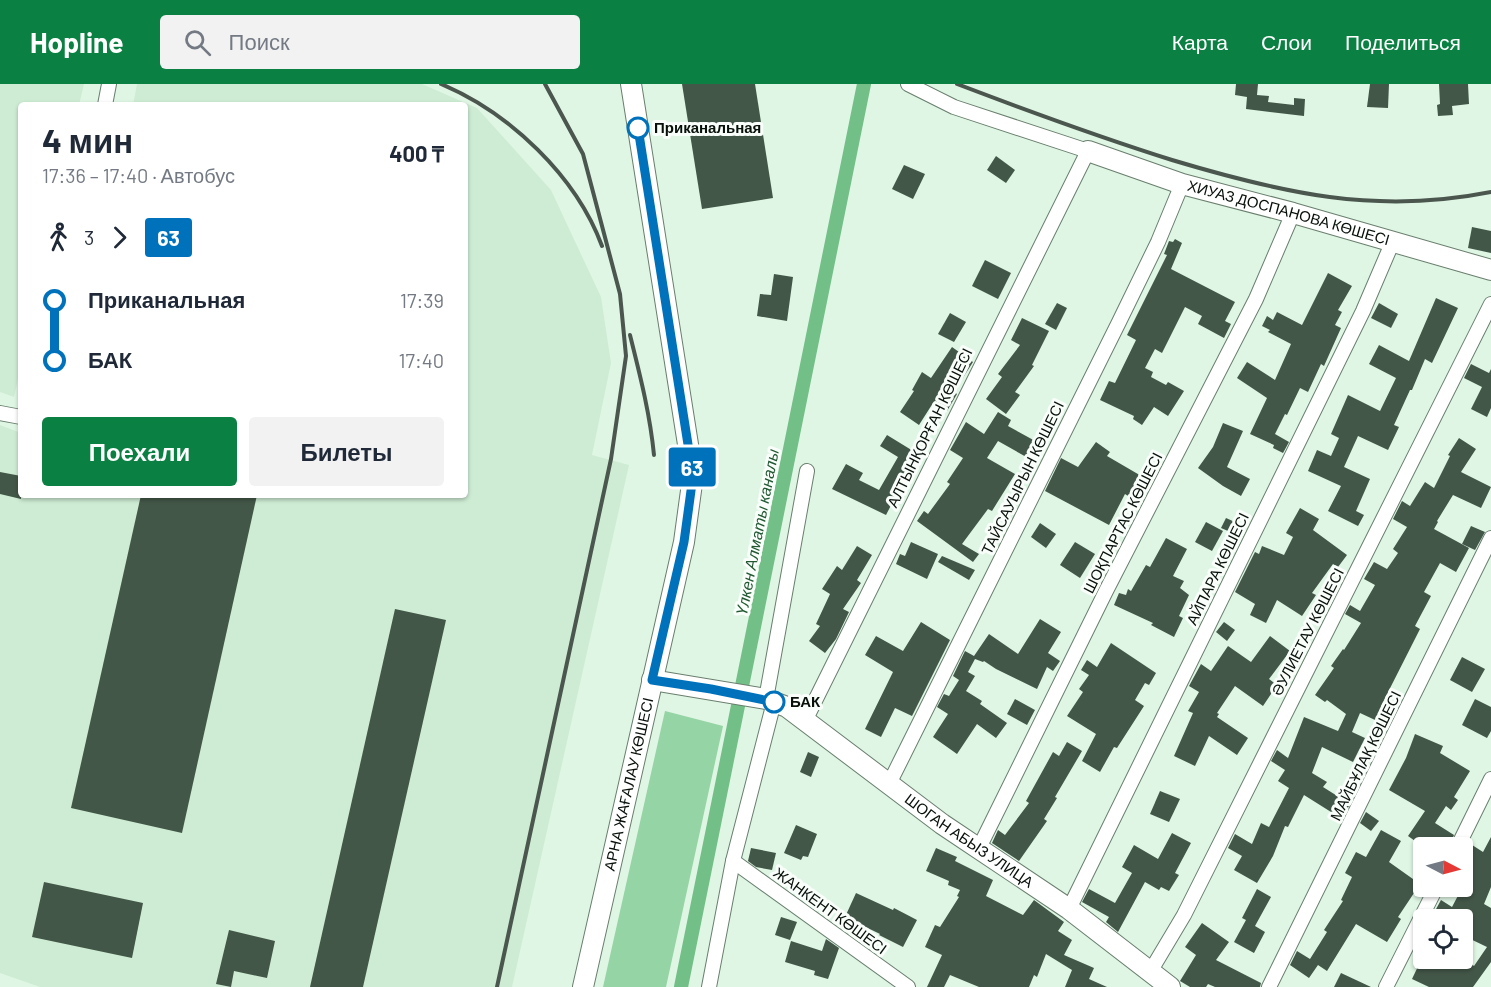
<!DOCTYPE html>
<html lang="ru">
<meta charset="utf-8">
<style>
:root{--surface:#fff;--page:#f2f2f3;--text:#1f2937;--muted:#747a83;--accent:#0b8043}
body{margin:0;font-family:Barlow,sans-serif;background:var(--page);color:var(--text);height:100vh;display:flex;flex-direction:column;font-size:22px;white-space:nowrap}
*{box-sizing:border-box;margin:0}
p{font-size:20px;color:var(--muted)}
.icon{flex:none;width:33px;height:33px;fill:none;stroke:currentColor;stroke-width:2;stroke-linecap:round;stroke-linejoin:round}
.map{position:relative;flex:1;overflow:hidden}
.details{position:absolute;left:18px;top:18px;width:450px;height:396px;display:flex;flex-direction:column;background:var(--surface);border-radius:6px;box-shadow:0 2px 4px #0004}
.details>*{flex:none}
.badge{padding:0 12px;border-radius:4px;font-size:21px;line-height:39px}
.needle{width:39px;rotate:96deg}
.buttons{position:absolute;left:1413px;top:753px;display:grid;gap:12px}
.buttons a{display:grid;place-items:center;width:60px;height:60px;border-radius:6px;background:var(--surface);box-shadow:0 2px 4px #0004;font-size:30px}
.map>.badge{position:absolute;translate:-50% -50%;box-shadow:0 0 0 3px #fff}
.legs{display:flex;align-items:center;gap:9px;height:66px;padding:0 24px;font-size:20px}
.legs p{margin-inline-start:auto}
.headline{display:flex;align-items:center;justify-content:space-between;height:102px;padding:0 24px}
h1{font-size:33px;font-weight:700;line-height:45px}
.primary-button{display:flex;gap:12px;margin-top:auto;padding:12px 24px}
.primary-button a{flex:1;height:69px;border-radius:6px;background:var(--accent);color:#fff;font-size:24px;font-weight:700;line-height:69px;text-align:center}
.primary-button a+a{background:var(--page);color:var(--text)}
ul{padding:0 24px;list-style:none}
li{display:flex;align-items:center;gap:21px;height:60px;font-size:22px}
li i{display:grid;place-items:center;width:9px;height:100%;margin:0 8px;background:currentColor}
li i::after{content:'';width:15px;height:15px;margin:-8px;border:4px solid;border-radius:50%;background:var(--surface)}
li p{margin-inline-start:auto}
li:first-child i{background:linear-gradient(#0000 50%,currentColor 0)}
li:last-child i{background:linear-gradient(currentColor 50%,#0000 0)}
header{display:flex;align-items:center;gap:36px;box-sizing:border-box;height:84px;padding:0 30px;background:var(--accent);color:#fff}
header strong{font-size:28px}
nav{display:flex;gap:33px;margin-inline-start:auto;font-size:21px}
.search{width:420px;height:54px;background:var(--page);display:flex;align-items:center;gap:15px;box-sizing:border-box;padding:0 21px;border-radius:6px;color:var(--muted);font-size:22px}
.map>svg:first-child{display:block}
.built{fill:#ceecd4}
.green{fill:#95d4a4}
.lines{fill:none;stroke-linecap:round;stroke-linejoin:round}
.canal{stroke:#72bf87;stroke-width:14}
.building{fill:#435748}
.street-casing{stroke:#697e6d;stroke-width:16}
.secondary-casing{stroke:#697e6d;stroke-width:22}
.street{stroke:#fff;stroke-width:14}
.secondary{stroke:#fff;stroke-width:20}
.rail{stroke:#4b574e;stroke-width:4}
.line-1-casing{stroke:#fff;stroke-width:14}
.line-1{stroke:#0072bc;stroke-width:9}
.stop-1-dot{fill:#fff;stroke:#0072bc;stroke-width:3}
.labels{text-anchor:middle;stroke-width:6;stroke-linejoin:round;paint-order:stroke}
.stop-label{font-size:15px;font-weight:bold;fill:#08100a;stroke:#f9fefa;text-anchor:start}
.street-label{font-size:15px;fill:#08100a;stroke:#f9fefa}
.water-label{font-size:16px;font-style:italic;fill:#215832;stroke:#f9fefa}
</style>
<header>
<strong>Hopline</strong>
<div class="search"><svg class="icon" aria-label="search" viewBox="0 0 24 24"><circle cx="10" cy="10" r="6"/><path d="M15 15l6 6"/></svg>Поиск</div>
<nav><a>Карта</a><a>Слои</a><a>Поделиться</a></nav>
</header>
<div class="map">
<svg width="1491" height="903" viewBox="0 0 1491 903">
<rect width="100%" height="100%" fill="#dff6e4"/>
<g class="built">
<path d="M0 0H84L79 21H21V281L14 313 0 308Z"/>
<path d="M137 0H422L477 24 551 106 601 213 611 279 592 371 629 381 512 903H40L0 889V341L21 349V411H465V21H133Z"/>
</g>
<path class="green" d="M665 627 723 642 666 903H603Z"/>
<g class="lines">
<path class="canal" d="M681 903 864 0"/>
</g>
<g class="building">
<path d="M682 0H755L773 114 702 125Z"/>
<path d="M1236 0H1258L1257 11 1269 12 1268 18 1294 21V14L1305 15 1304 32 1246 25 1247 13 1235 11Z"/>
<path d="M1370 0H1389L1388 24 1367 23Z"/>
<path d="M1439 0H1468L1469 20 1452 22 1453 31 1438 32 1437 21 1440 20Z"/>
<path d="M996 72 1015 86 1006 99 987 86Z"/>
<path d="M904 81 925 90 913 115 892 105Z"/>
<path d="M1472 143 1491 147V169L1468 164Z"/>
<path d="M1175 155 1182 159 1171 185 1235 218 1225 237 1231 240 1224 254 1198 240 1202 232 1185 223 1162 269 1155 265 1145 284 1153 288 1151 293 1166 301 1168 298 1184 307 1168 332 1154 323 1142 341 1133 335 1134 332 1100 316 1109 297 1115 299 1136 256 1127 251 1167 171 1164 170 1169 157 1173 158Z"/>
<path d="M985 176 1011 189 998 215 972 202Z"/>
<path d="M1328 189 1352 202 1338 226 1342 228 1335 241 1341 244 1324 282 1321 280 1308 308 1300 304 1287 331 1285 330 1275 350 1289 358 1283 369 1273 364 1274 361 1250 350 1267 314 1237 294 1247 278 1275 296 1291 260 1268 248 1270 246 1262 242 1267 232 1273 236 1277 228 1302 241Z"/>
<path d="M774 190 793 193 787 237 757 232 760 210 771 211Z"/>
<path d="M1436 214 1458 224 1432 279 1425 275 1412 306H1410L1394 341 1399 343 1388 366 1358 352 1344 383 1370 395 1356 427 1364 431 1358 442 1328 427 1341 402 1308 387 1317 366 1331 372 1339 354 1331 350 1348 311 1380 327 1396 294 1369 280 1379 261 1409 277Z"/>
<path d="M1057 219 1067 224 1056 246 1045 240Z"/>
<path d="M1379 219 1398 230 1391 244 1371 234Z"/>
<path d="M950 229 966 238 954 258 938 250Z"/>
<path d="M1022 234 1049 247 1032 281 1034 282 1015 308 1020 311 1006 330 986 315 1002 293 998 290 1020 261 1011 256Z"/>
<path d="M952 263 973 278 954 308 957 310 947 327 933 319 919 341 900 328 914 307 912 306 922 288 931 294Z"/>
<path d="M1471 280 1489 289 1491 285V324L1487 333 1471 325 1482 303 1464 294Z"/>
<path d="M998 328 1011 336 1008 342 1037 358 1028 374 998 357 987 374 1015 390 992 427 988 425 962 460 979 470 973 478 917 437 924 427 928 430 950 400 947 398 963 374 950 366 966 338 984 350Z"/>
<path d="M1223 339 1243 347 1227 383 1250 395 1241 412 1223 402 1198 384 1213 363Z"/>
<path d="M887 351 918 370 910 384 912 386 903 401 902 400 886 431 832 405 846 380 863 389 859 396 879 406 898 373 880 362Z"/>
<path d="M1459 354 1476 365 1461 388 1491 403 1481 424 1453 411 1437 437 1438 438 1434 445 1469 464 1456 488 1440 479 1424 508 1431 512 1415 542 1420 545 1381 622 1395 628 1388 642 1360 629 1352 648 1365 654 1353 678 1322 663 1312 689 1327 698 1323 703 1350 720 1345 729 1343 727 1339 733 1304 711 1288 743 1285 742 1273 772 1257 799 1234 786 1242 772 1228 764 1235 750 1252 760 1261 739 1269 743 1289 704 1278 697 1285 686 1271 677 1277 666 1288 674 1304 633 1338 647 1346 630 1327 616 1325 618 1315 611 1334 584 1331 582 1343 565 1344 566 1361 539 1345 530 1350 521 1360 527 1375 501 1364 495 1374 478 1387 485 1398 469 1393 465 1407 443 1393 435 1402 417 1410 422 1425 398 1434 404 1450 372 1448 371Z"/>
<path d="M1096 358 1110 368 1107 372 1143 393 1131 414 1125 410 1109 441 1045 407 1061 374 1078 383Z"/>
<path d="M0 388 21 392V415L0 410Z"/>
<path d="M141 411H257L182 749 71 724Z"/>
<path d="M1300 424 1319 435 1313 446 1347 471 1338 483 1333 480 1312 509 1316 511 1302 532 1277 516 1266 539 1250 531 1255 520 1235 508 1255 468 1259 470 1262 462 1284 471 1293 453 1286 449Z"/>
<path d="M1226 434 1246 443 1242 453 1221 444Z"/>
<path d="M1206 438 1223 447 1212 467 1195 458Z"/>
<path d="M1040 439 1056 450 1046 464 1031 453Z"/>
<path d="M1471 442 1485 448 1475 466 1462 460Z"/>
<path d="M1166 454 1187 465 1173 492 1184 497 1180 504 1189 511 1179 532 1183 534 1174 553 1151 541 1153 539 1114 521 1119 509 1126 511 1128 505 1131 507 1146 481 1150 483Z"/>
<path d="M911 458 938 470 927 495 896 480 900 470 905 472Z"/>
<path d="M1075 458 1095 470 1080 494 1060 481Z"/>
<path d="M857 462 872 471 857 496 861 499 843 525 849 528 836 555 825 569 809 557 820 542 816 540 830 510 822 505 837 482 842 486Z"/>
<path d="M942 472 975 486 969 496 938 478Z"/>
<path d="M395 525 446 536 363 903H310Z"/>
<path d="M1040 535 1061 548 1048 569 1060 577 1053 587 1047 583 1037 605 996 585 984 577 983 578 975 575 968 588 975 592 966 607 982 617 980 620 1007 639 996 654 977 640 957 670 933 653 948 630 937 623 944 610 949 612 959 596 953 592 965 567 974 572 989 550 1018 570Z"/>
<path d="M921 538 950 556 912 632 895 624 881 653 865 645 893 588 865 571 876 552 903 567Z"/>
<path d="M1224 538 1235 546 1227 557 1216 548Z"/>
<path d="M1270 552 1290 567 1269 595 1277 601 1263 622 1235 602 1217 629 1219 630 1217 633 1248 654 1237 671 1209 652 1195 682 1174 672 1193 629 1188 627 1199 608 1189 602 1201 580 1211 587 1228 562 1251 578Z"/>
<path d="M1111 559 1156 589 1149 601 1145 599 1135 616 1144 622 1117 664 1114 663 1100 688 1082 677 1096 650 1067 632 1083 608 1079 605 1089 591 1081 586 1087 576 1097 583Z"/>
<path d="M1462 573 1485 585 1472 608 1450 596Z"/>
<path d="M1015 615 1035 626 1027 641 1007 630Z"/>
<path d="M1475 615 1491 623V647L1487 654 1462 641Z"/>
<path d="M1415 650 1443 662 1440 669 1470 687 1454 713 1458 716 1451 726 1446 722 1435 739 1454 751 1448 764 1436 756 1430 764H1425L1408 752 1425 727 1389 706 1406 674Z"/>
<path d="M1067 658 1082 667 1055 713 1057 714 1044 735 1047 737 1019 777 992 759 998 746 1005 751 1029 719 1026 717 1053 668 1059 672Z"/>
<path d="M808 668 819 673 811 693 800 688Z"/>
<path d="M1160 707 1180 715 1169 738 1150 730Z"/>
<path d="M1366 728 1379 737 1371 747 1360 739Z"/>
<path d="M796 741 817 750 808 773 803 772 801 776 784 769Z"/>
<path d="M1381 746 1401 757 1389 778 1420 800 1398 833 1401 835 1387 858 1356 840 1327 887 1318 881 1309 894 1290 881 1297 867 1310 875 1327 848 1324 846 1343 817 1341 816 1352 793 1345 789 1356 768 1366 773Z"/>
<path d="M1172 749 1191 759 1175 789 1179 791 1169 807 1161 803 1159 806 1145 798 1118 848 1106 838 1109 833 1082 818 1089 805 1115 819 1132 789 1122 783 1134 761 1158 775Z"/>
<path d="M1491 753V803L1484 820 1491 824V878L1473 903H1429L1412 895 1422 874H1464L1474 882 1487 863 1462 851V836H1430L1441 816 1452 823 1462 804V771L1469 759 1483 768Z"/>
<path d="M751 764 776 769 772 786 756 783 748 777Z"/>
<path d="M936 764 957 773 955 777 993 796 986 812 1023 831 1034 816 1064 838 1058 847 1072 856 1064 871 1094 884 1089 895 1107 903H1065L1072 886 1046 870 1037 893 1034 891 1029 903H979L950 891 944 903H927L942 871 925 863 935 841 940 843 959 813 957 812 960 806 948 801 949 797 926 787Z"/>
<path d="M44 798 143 819 132 874 32 853Z"/>
<path d="M1257 805 1271 813 1255 842 1265 848 1254 869 1234 858 1246 836 1242 834Z"/>
<path d="M856 809 893 826 894 824 917 836 903 863 879 851 880 850 845 833Z"/>
<path d="M781 833 797 838 790 856 775 851Z"/>
<path d="M1202 839 1229 858 1216 876 1261 899 1260 903H1215L1208 900 1206 903H1190L1180 897 1196 871 1185 863Z"/>
<path d="M229 846 275 857 267 894 234 887 231 903 216 900Z"/>
<path d="M826 855 839 864 828 895 814 891 815 887 785 878 791 857 822 867Z"/>
<path d="M1341 889 1371 903H1334Z"/>
</g>
<g class="lines">
<defs>
<g id="street">
<path d="M105 21 109 0"/>
<path d="M0 329 21 333"/>
<path d="M766 615 807 387"/>
<path d="M805 637 1088 67 954 23 908 0"/>
<path d="M889 700 1119 238 1158 158 1182 100"/>
<path d="M979 764 1106 507 1256 215 1293 129"/>
<path d="M1457 764 1491 695"/>
<path d="M733 777 908 903"/>
<path d="M1069 825 1363 227 1393 157"/>
<path d="M1150 888 1184 831 1491 220"/>
<path d="M709 903 733 777 774 618"/>
<path d="M1269 903 1491 454"/>
<path d="M1386 903 1437 802"/>
</g>
<g id="secondary">
<path id="s1" d="M1088 67 1182 100 1293 129 1491 186"/>
<path id="s2" d="M652 596 766 615 787 623 942 740 1069 825 1170 903"/>
<path id="s3" d="M583 903 684 458 693 392 631 0"/>
</g>
</defs>
<use href="#street" class="street-casing"/>
<use href="#secondary" class="secondary-casing"/>
<use href="#street" class="street"/>
<use href="#secondary" class="secondary"/>
<g class="rail">
<path d="M441 0C510 29 576 92 602 162"/>
<path d="M957 0C1028 27 1099 53 1172 76 1282 109 1376 131 1491 108"/>
<path d="M630 251C640 291 650 330 654 371"/>
<path d="M497 903 611 375 626 272 620 210 583 70 545 0"/>
</g>
</g>
<g class="lines">
<defs>
<path id="line-1" d="M638 44 693 392 684 458 652 596 711 605 774 618"/>
</defs>
<use href="#line-1" class="line-1-casing"/>
<use href="#line-1" class="line-1"/>
</g>
<g class="stop-1-dot">
<circle cx="638" cy="44" r="10"/>
<circle cx="774" cy="618" r="10"/>
</g>
<g class="labels">
<g class="stop-label">
<text x="654" y="49">Приканальная</text>
<text x="790" y="623">БАК</text>
</g>
<g class="street-label">
<text dy="5" stroke="none"><textPath href="#s1" startOffset="210">ХИУАЗ ДОСПАНОВА КӨШЕСІ</textPath></text>
<text transform="translate(930 344) rotate(-64)" y="5">АЛТЫНҚОРҒАН КӨШЕСІ</text>
<text transform="translate(1023 394) rotate(-64)" y="5">ТАЙСАУЫРЫН КӨШЕСІ</text>
<text transform="translate(1123 439) rotate(-63)" y="5">ШОҚПАРТАС КӨШЕСІ</text>
<text transform="translate(1218 485) rotate(-64)" y="5">АЙПАРА КӨШЕСІ</text>
<text transform="translate(1308 548) rotate(-63)" y="5">ӘУЛИЕТАУ КӨШЕСІ</text>
<text transform="translate(1366 672) rotate(-64)" y="5">МАЙБҰЛАҚ КӨШЕСІ</text>
<text dy="5" stroke="none"><textPath href="#s3" startOffset="208">АРНА ЖАҒАЛАУ КӨШЕСІ</textPath></text>
<text dy="5" stroke="none"><textPath href="#s2" startOffset="364">ШОГАН АБЫЗ УЛИЦА</textPath></text>
<text transform="translate(830 827) rotate(36)" y="5">ЖАНКЕНТ КӨШЕСІ</text>
</g>
<g class="water-label">
<text transform="translate(757 448) rotate(-79)" y="6">Үлкен Алматы каналы</text>
</g>
</g>
</svg>
<div class="buttons">
<a><svg class="needle" viewBox="-14 -14 28 28"><path d="M0-13l5 13h-10z" fill="#e53935"/><path d="M0 13l5-13h-10z" fill="#747a83"/></svg></a>
<a><svg class="icon" aria-label="locate" viewBox="0 0 24 24"><circle cx="12" cy="12" r="6"/><path d="M12 2v4M12 18v4M2 12h4M18 12h4"/></svg></a>
</div>
<b class="badge" style="left:692px;top:383px;background:#0072bc;color:#fff">63</b>
<section class="details">
<div class="headline"><div><h1>4 мин</h1><p>17:36 – 17:40 · Автобус</p></div><b>400 ₸</b></div>
<div class="legs"><svg class="icon" aria-label="walk" viewBox="0 0 24 24"><circle cx="13" cy="4" r="2"/><path d="M13 8l-2 6 4 7M11 14l-3 7M7 12l3-4h3l4 4"/></svg>3<svg class="icon" aria-label="forward" viewBox="0 0 24 24"><path d="M9 5l7 7-7 7"/></svg><b class="badge" style="background:#0072bc;color:#fff">63</b></div>
<ul>
<li><i style="color:#0072bc"></i><b>Приканальная</b><p>17:39</p></li>
<li><i style="color:#0072bc"></i><b>БАК</b><p>17:40</p></li>
</ul>
<div class="primary-button"><a>Поехали</a><a>Билеты</a></div>
</section>
</div>
